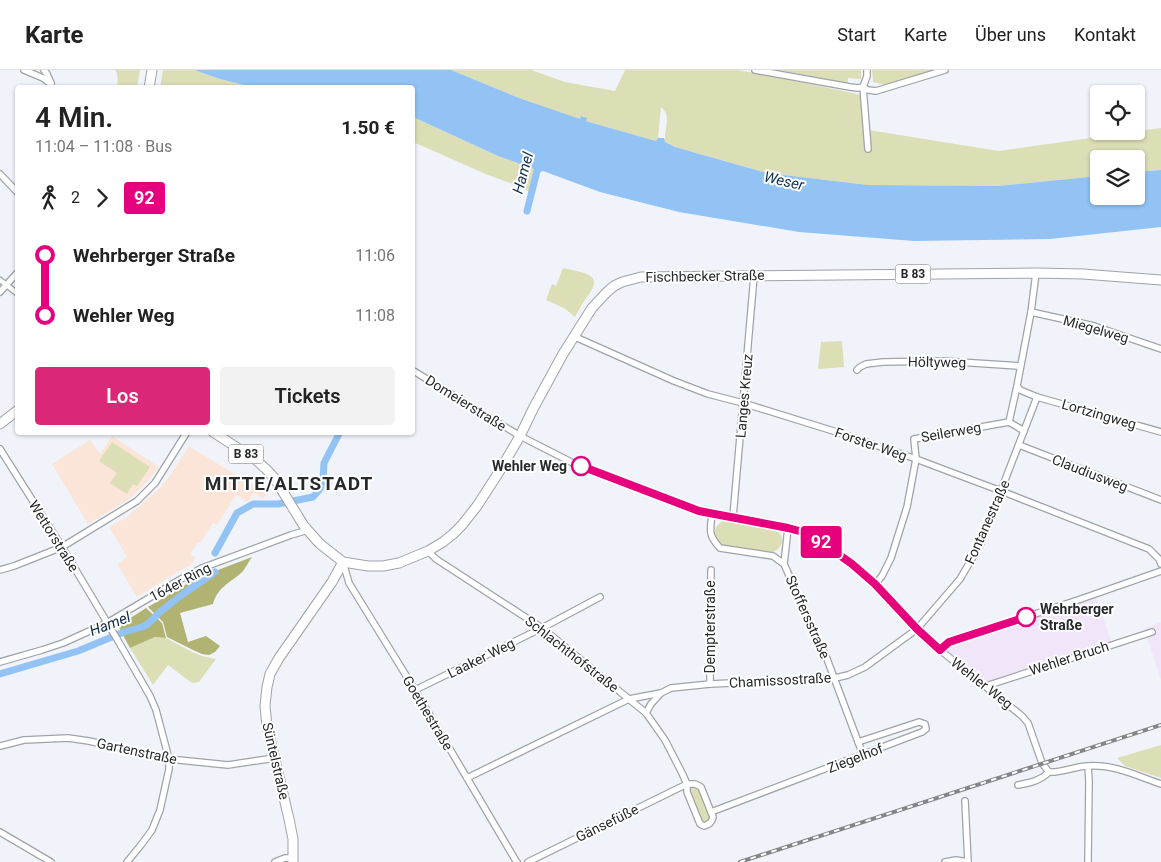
<!DOCTYPE html>
<html lang="de">
<meta charset="utf-8">
<style>
:root{--surface:#fff;--page:#f2f2f2;--text:#222;--muted:#767676;--line:#e0e0e0;--accent:#db2777}
body{margin:0;font-family:Roboto,sans-serif;background:var(--page);color:var(--text);height:100vh;display:flex;flex-direction:column;font-size:19px;white-space:nowrap}
*{box-sizing:border-box;margin:0}
p{font-size:16px;color:var(--muted)}
.icon{flex:none;width:28px;height:28px;fill:none;stroke:currentColor;stroke-width:2;stroke-linecap:round;stroke-linejoin:round}
.map{position:relative;flex:1;overflow:hidden}
.details{position:absolute;left:15px;top:15px;width:400px;height:350px;display:flex;flex-direction:column;background:var(--surface);border-radius:5px;box-shadow:0 1px 4px #0004}
.details>*{flex:none}
.badge{padding:0 10px;border-radius:4px;font-size:18px;line-height:32px}
.tools{position:absolute;left:1090px;top:15px;display:grid;gap:10px}
.tools a{display:grid;place-items:center;width:55px;height:55px;border-radius:5px;background:var(--surface);box-shadow:0 1px 4px #0004;font-size:25px}
.map>.badge{position:absolute;translate:-50% -50%;box-shadow:0 0 0 2px #fff}
.legs{display:flex;align-items:center;gap:8px;height:55px;padding:0 20px;font-size:16px}
.legs p{margin-inline-start:auto}
.overview{display:flex;align-items:center;justify-content:space-between;height:85px;padding:0 20px}
h1{font-size:28px;font-weight:600;line-height:38px}
.action{display:flex;gap:10px;margin-top:auto;padding:10px 20px}
.action a{flex:1;height:58px;border-radius:5px;background:var(--accent);color:#fff;font-size:20px;font-weight:600;line-height:58px;text-align:center}
.action a+a{background:var(--page);color:var(--text)}
ul{padding:0 20px;list-style:none}
li{display:flex;align-items:center;gap:18px;height:60px;font-size:19px}
li i{display:grid;place-items:center;width:8px;height:100%;margin:0 6px;background:currentColor}
li i::after{content:'';width:12px;height:12px;margin:-6px;border:4px solid;border-radius:50%;background:var(--surface)}
li p{margin-inline-start:auto}
li:first-child i{background:linear-gradient(#0000 50%,currentColor 0)}
li:last-child i{background:linear-gradient(currentColor 50%,#0000 0)}
header{display:flex;align-items:center;gap:30px;box-sizing:border-box;height:70px;padding:0 25px;background:var(--surface);border-bottom:1px solid var(--line)}
header strong{font-size:24px}
nav{display:flex;gap:28px;margin-inline-start:auto;font-size:18px}
.map>svg:first-child{display:block}
.commercial{fill:#f0e5f9}
.education{fill:#fbe5d8}
.green{fill:#dcdeb6}
.forest{fill:#b0b372}
.water{fill:#92c3f4}
.lines{fill:none;stroke-linecap:round;stroke-linejoin:round}
.canal{stroke:#92c3f4;stroke-width:7}
.pedestrian-casing{stroke:#9fa3a8;stroke-width:7}
.minor-casing{stroke:#9fa3a8;stroke-width:8}
.secondary-casing{stroke:#9fa3a8;stroke-width:11}
.primary-casing{stroke:#9fa3a8;stroke-width:11}
.pedestrian{stroke:#fff;stroke-width:4.5}
.minor{stroke:#fff;stroke-width:5.5}
.secondary{stroke:#fff;stroke-width:9}
.primary{stroke:#fff;stroke-width:9}
.rail-casing{stroke:#828589;stroke-width:4}
.rail{stroke:#fff;stroke-width:2;stroke-dasharray:5.5;stroke-linecap:butt}
.line-1-casing{stroke:#fff;stroke-width:11}
.line-1{stroke:#e6007e;stroke-width:8}
.stop-1-dot{fill:#fff;stroke:#e6007e;stroke-width:2.5}
.labels{text-anchor:middle;stroke-width:4;stroke-linejoin:round;paint-order:stroke}
.shield{fill:#fff;stroke:#68696b;stroke-width:1}
.shield-label{font-size:12px;font-weight:bold;fill:#27292b}
.street-label{font-size:14px;fill:#27292b;stroke:#fff}
.stop-label{font-size:14px;font-weight:bold;fill:#27292b;stroke:#fff;text-anchor:end}
.water-label{font-size:15px;font-style:italic;fill:#0a2e4d;stroke:#fff}
.district-label{font-size:19px;font-weight:bold;letter-spacing:1px;fill:#27292b;stroke:#fff}
</style>
<header>
<strong>Karte</strong>
<nav><a>Start</a><a>Karte</a><a>Über uns</a><a>Kontakt</a></nav>
</header>
<div class="map">
<svg width="1161" height="792" viewBox="0 0 1161 792">
<rect width="100%" height="100%" fill="#f0f4fa"/>
<g class="commercial">
<path d="M1095 523 1112 574 986 616 940 580 949 572Z"/>
<path d="M1161 552V610L1144 558Z"/>
</g>
<g class="education">
<path d="M112 366 159 397 145 414 129 429 88 454 52 394 90 370 100 384Z"/>
<path d="M189 376 267 424 263 429 254 423 248 432 236 425 217 455 213 453 200 473 198 472 190 484 196 488 191 495 179 501 137 527 117 494 127 487 109 457 127 447 160 418 169 407Z"/>
</g>
<g class="green">
<path d="M115 0H140L137 17H118L117 3Z"/>
<path d="M163 0H194L220 9 244 15 265 17 160 18Z"/>
<path d="M451 0H531L565 12 615 21 625 0H737L771 6 862 25 868 60 999 81 1161 58V100L1136 102V89H1099V106L998 116 868 115 767 103 675 77 665 72C663 60 673 47 661 37L658 68 656 71 589 52 585 51 586 48 582 46 581 50 519 28Z"/>
<path d="M778 0H861V9L848 8V13Z"/>
<path d="M872 0H934L885 15 873 12Z"/>
<path d="M413 47 498 86 534 99 535 100 530 122 513 114 488 105 413 72Z"/>
<path d="M563 198C571 200 580 201 587 204 603 211 588 224 583 233 580 237 578 242 575 247L564 238 546 230 552 214 556 216Z"/>
<path d="M842 271 844 297 818 299 821 272Z"/>
<path d="M112 372 150 397 137 416 133 414 127 424 110 413 117 403 99 391Z"/>
<path d="M727 450 773 458C787 465 784 480 769 483L722 475C711 466 713 453 727 450Z"/>
<path d="M155 567 166 568 192 582 202 586 216 589 199 612 192 613 168 595 153 615 130 578Z"/>
<path d="M1161 675V708L1125 696 1117 688Z"/>
<path d="M692 717H695L700 720 710 746 711 749 706 753 701 751 689 722Z"/>
</g>
<g class="forest">
<path d="M252 487C249 491 246 497 243 501 231 513 218 516 213 534L180 543 188 572 206 566 220 576 215 582 209 585 202 584 193 580 167 567 163 552 148 537 197 508Z"/>
<path d="M146 538 162 553 166 568 155 567 130 578 118 556Z"/>
</g>
<path class="water" d="M194 0H451L519 28 580 49 581 46 587 48 586 51 589 52 656 71 658 68H664L665 72 675 77 767 103 868 115 998 116 1099 106V126H1136V102L1161 100V157L1050 169 914 171 799 162 679 142 600 122 543 101C538 103 537 102 534 99L498 86 413 47 412 18 265 17 244 15 220 9Z"/>
<g class="lines">
<g class="canal">
<path d="M527 141 539 93"/>
<path d="M215 483 237 443 253 434H278L313 427 320 419 323 410 324 393 340 362"/>
<path d="M0 604 78 581 124 562 142 557 148 554 161 541 183 524 215 502"/>
</g>
<defs>
<path id="pedestrian" d="M0 210 18 224"/>
<g id="minor">
<path d="M24 0 43 8 51 14"/>
<path d="M44 0 47 4 51 13"/>
<path d="M755 0 850 17 858 18 863 17 868 20 876 21 945 0"/>
<path d="M867 0V6L863 17 868 79"/>
<path d="M0 104 18 123"/>
<path d="M1036 203 1031 242 1017 316 1020 320 1037 327 1161 362"/>
<path d="M0 222 18 202"/>
<path d="M1031 242 1094 256 1161 279"/>
<path d="M573 266 674 311 708 324 743 333 843 364 916 389 1001 421 1149 479 1159 489 1161 494"/>
<path d="M412 300 520 366 575 394 699 441 788 458 803 463 817 469 852 494 875 514 917 559 940 580 1022 646 1028 653 1042 693 1049 702"/>
<path d="M857 300 860 297 866 294 883 292 943 291 1020 296"/>
<path d="M1017 316 1009 352 1024 361"/>
<path d="M1019 375 1161 430"/>
<path d="M0 379 62 477 117 569 150 626 156 640 169 689V699L160 740 152 760 141 775 127 792"/>
<path d="M712 444C710 461 708 465 720 478L773 486 784 494 788 458"/>
<path d="M733 447 754 206"/>
<path d="M428 481 436 489 542 558 646 643 665 670 682 703 687 714V722L700 754 704 756C709 754 712 753 713 747L701 717 695 714H687L528 792"/>
<path d="M343 492 349 513 415 620 516 791 517 792"/>
<path d="M784 494C792 511 798 529 806 546 812 561 821 574 827 589L863 685"/>
<path d="M0 500 14 496 62 477 137 431 155 413 187 362"/>
<path d="M875 514 882 506 891 488 907 437 916 389 914 369 1009 352"/>
<path d="M940 580 949 572 1078 530 1161 501"/>
<path d="M0 592 42 580 63 573 107 553 181 509 202 498 291 465 308 460"/>
<path d="M710 614 711 500"/>
<path d="M986 616 1152 562"/>
<path d="M415 620 542 558 600 527"/>
<path d="M646 643 651 634 661 623"/>
<path d="M0 676 24 670 68 668 89 671 169 689 228 695 275 688"/>
<path d="M1088 696 1089 711 1088 792"/>
<path d="M467 708 629 629 661 623 671 618 710 614 835 608 848 605 865 597 917 559 960 509 980 475 1037 327"/>
<path d="M1018 715C1029 713 1040 711 1049 702 1062 703 1075 696 1088 696 1114 694 1137 706 1161 714"/>
<path d="M965 731 968 792"/>
<path d="M711 742 922 662 926 659 925 654 919 652 858 672"/>
<path d="M0 762 51 792"/>
<path d="M275 792 285 788H293"/>
<path d="M945 792 956 790 968 792"/>
</g>
<path id="secondary" d="M293 792V769L289 749 267 656 265 636 267 617 270 604 279 588 332 512 343 492"/>
<g id="primary">
<path d="M149 18 152 0"/>
<path d="M0 354 18 340"/>
<path d="M213 362 256 390 267 400 275 409 304 456 320 474 343 492 368 496H383L399 493 428 481 443 472 453 464 462 455 477 436 499 402 520 366 534 337 563 284 592 238 607 222 614 216 622 212 641 207 1036 203 1083 204 1161 210"/>
</g>
</defs>
<use href="#pedestrian" class="pedestrian-casing"/>
<use href="#minor" class="minor-casing"/>
<use href="#secondary" class="secondary-casing"/>
<use href="#primary" class="primary-casing"/>
<use href="#pedestrian" class="pedestrian"/>
<use href="#minor" class="minor"/>
<use href="#secondary" class="secondary"/>
<use href="#primary" class="primary"/>
<defs>
<path id="rail" d="M740 792 1161 655"/>
</defs>
<use href="#rail" class="rail-casing"/>
<use href="#rail" class="rail"/>
</g>
<g class="lines">
<defs>
<path id="line-1" d="M581 396 699 441 788 458 803 462 817 469 852 494 875 514 917 559 940 580 949 572 1026 547"/>
</defs>
<use href="#line-1" class="line-1-casing"/>
<use href="#line-1" class="line-1"/>
</g>
<g class="stop-1-dot">
<circle cx="581" cy="396" r="9"/>
<circle cx="1026" cy="547" r="9"/>
</g>
<g class="labels">
<g class="shield">
<rect x="895.5" y="194.5" width="35" height="19" rx="4"/>
<rect x="228.5" y="374.5" width="35" height="19" rx="4"/>
</g>
<g class="shield-label">
<text x="913" y="208">B 83</text>
<text x="246" y="388">B 83</text>
</g>
<g class="street-label">
<text transform="translate(705 206) rotate(-1)" y="5">Fischbecker Straße</text>
<text transform="translate(1096 259) rotate(16)" y="5">Miegelweg</text>
<text transform="translate(937 292) rotate(1)" y="5">Höltyweg</text>
<text transform="translate(744 326) rotate(-85)" y="5">Langes Kreuz</text>
<text transform="translate(466 333) rotate(32)" y="5">Domeierstraße</text>
<text transform="translate(1099 344) rotate(16)" y="5">Lortzingweg</text>
<text transform="translate(951 362) rotate(-10)" y="5">Seilerweg</text>
<text transform="translate(871 374) rotate(19)" y="5">Forster Weg</text>
<text transform="translate(1090 403) rotate(21)" y="5">Claudiusweg</text>
<text transform="translate(987 452) rotate(-66)" y="5">Fontanestraße</text>
<text transform="translate(54 466) rotate(58)" y="5">Wettorstraße</text>
<text transform="translate(180 512) rotate(-28)" y="5">164er Ring</text>
<text transform="translate(808 547) rotate(66)" y="5">Stoffersstraße</text>
<text transform="translate(710 557) rotate(-90)" y="5">Dempterstraße</text>
<text transform="translate(572 584) rotate(38)" y="5">Schlachthofstraße</text>
<text transform="translate(481 588) rotate(-26)" y="5">Laaker Weg</text>
<text transform="translate(1069 588) rotate(-18)" y="5">Wehler Bruch</text>
<text transform="translate(780 610) rotate(-3)" y="5">Chamissostraße</text>
<text transform="translate(982 613) rotate(38)" y="5">Wehler Weg</text>
<text transform="translate(428 643) rotate(59)" y="5">Goethestraße</text>
<text transform="translate(137 681) rotate(12)" y="5">Gartenstraße</text>
<text transform="translate(855 688) rotate(-21)" y="5">Ziegelhof</text>
<text transform="translate(276 691) rotate(77)" y="5">Süntelstraße</text>
<text transform="translate(607 753) rotate(-26)" y="5">Gänsefüße</text>
</g>
<g class="stop-label">
<text x="567" y="401">Wehler Weg</text>
<text x="1040" y="544" text-anchor="start">Wehrberger<tspan x="1040" dy="16">Straße</tspan></text>
</g>
<g class="water-label">
<text transform="translate(523 103) rotate(-75)" y="5">Hamel</text>
<text transform="translate(784 111) rotate(13)" y="5">Weser</text>
<text transform="translate(110 554) rotate(-21)" y="5">Hamel</text>
</g>
<g class="district-label">
<text x="289" y="420">MITTE/ALTSTADT</text>
</g>
</g>
</svg>
<div class="tools">
<a><svg class="icon" aria-label="locate" viewBox="0 0 24 24"><circle cx="12" cy="12" r="6"/><path d="M12 2v4M12 18v4M2 12h4M18 12h4"/></svg></a>
<a><svg class="icon" aria-label="layers" viewBox="0 0 24 24"><path d="M12 4l9 5-9 5-9-5zM3 14l9 5 9-5"/></svg></a>
</div>
<b class="badge" style="left:821px;top:472px;background:#e6007e;color:#fff">92</b>
<section class="details">
<div class="overview"><div><h1>4 Min.</h1><p>11:04 – 11:08 · Bus</p></div><b>1.50 €</b></div>
<div class="legs"><svg class="icon" aria-label="walk" viewBox="0 0 24 24"><circle cx="13" cy="4" r="2"/><path d="M13 8l-2 6 4 7M11 14l-3 7M7 12l3-4h3l4 4"/></svg>2<svg class="icon" aria-label="forward" viewBox="0 0 24 24"><path d="M9 5l7 7-7 7"/></svg><b class="badge" style="background:#e6007e;color:#fff">92</b></div>
<ul>
<li><i style="color:#e6007e"></i><b>Wehrberger Straße</b><p>11:06</p></li>
<li><i style="color:#e6007e"></i><b>Wehler Weg</b><p>11:08</p></li>
</ul>
<div class="action"><a>Los</a><a>Tickets</a></div>
</section>
</div>
